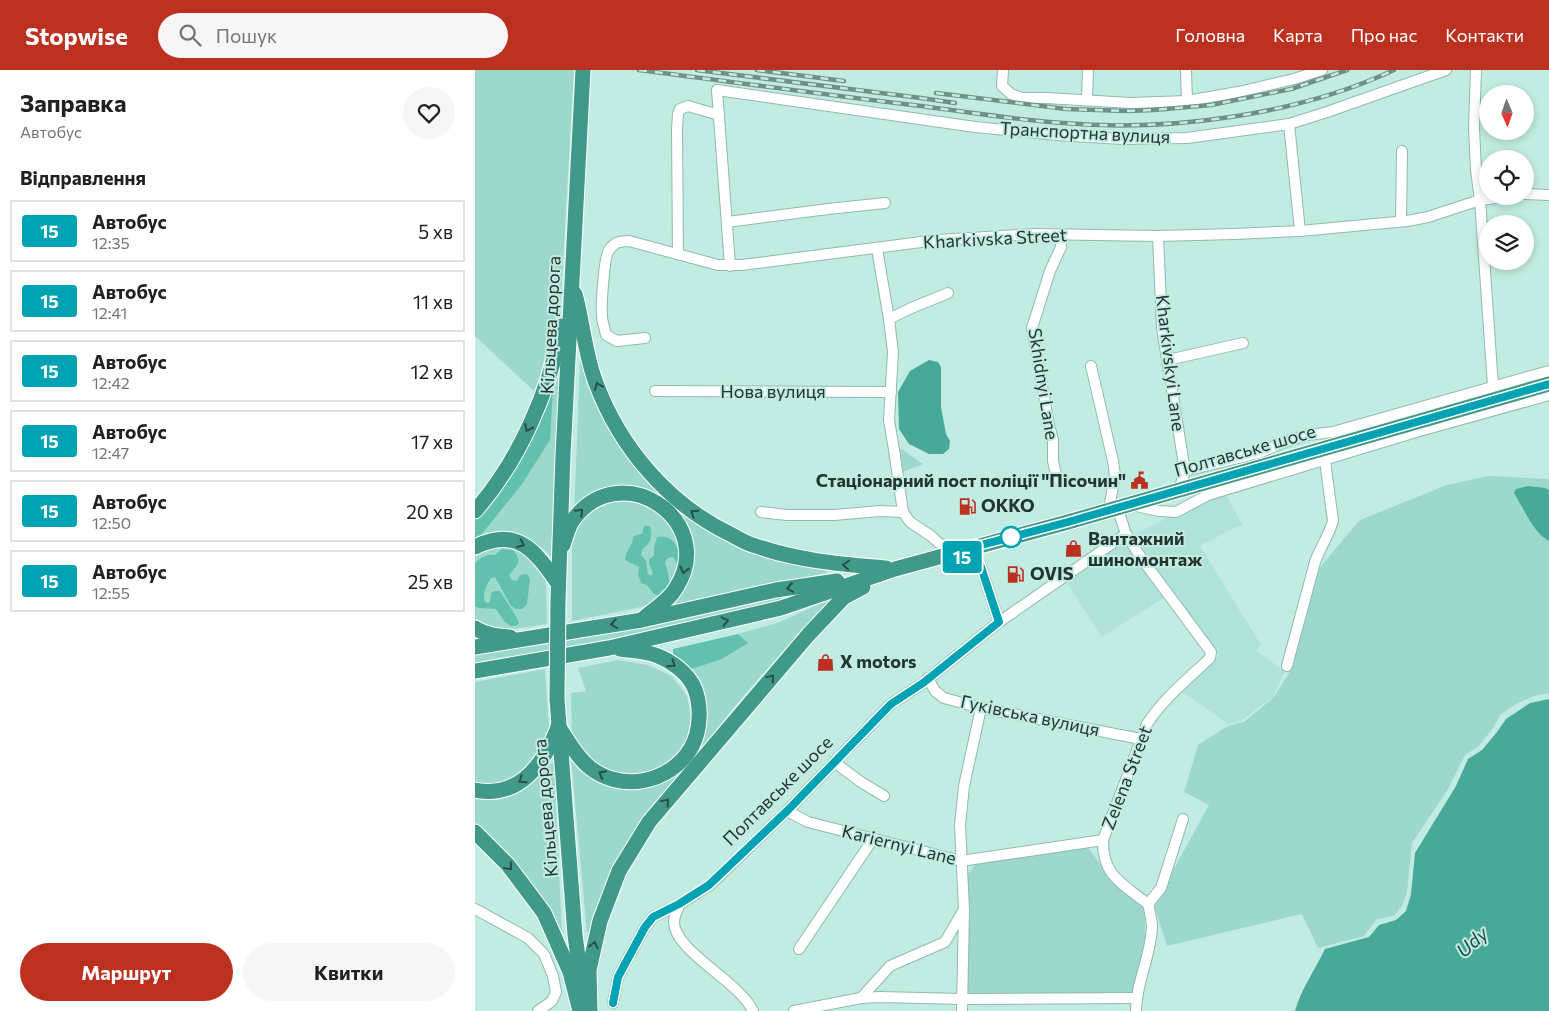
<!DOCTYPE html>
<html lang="uk">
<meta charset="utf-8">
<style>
:root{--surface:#fff;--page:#f6f6f6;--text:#202124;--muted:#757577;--line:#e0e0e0;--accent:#bc3020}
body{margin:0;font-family:Commissioner,sans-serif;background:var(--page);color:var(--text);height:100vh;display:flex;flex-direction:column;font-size:19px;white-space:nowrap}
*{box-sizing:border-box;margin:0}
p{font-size:16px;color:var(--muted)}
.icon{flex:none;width:28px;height:28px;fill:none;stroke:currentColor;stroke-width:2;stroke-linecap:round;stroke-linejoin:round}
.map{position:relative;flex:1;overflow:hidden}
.details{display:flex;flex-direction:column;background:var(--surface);width:475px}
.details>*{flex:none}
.badge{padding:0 10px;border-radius:4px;font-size:18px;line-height:32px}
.needle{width:32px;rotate:178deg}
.controls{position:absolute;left:1004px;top:15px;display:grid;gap:10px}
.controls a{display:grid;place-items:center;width:55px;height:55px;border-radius:50%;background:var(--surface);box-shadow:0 2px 8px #0003;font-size:25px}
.map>.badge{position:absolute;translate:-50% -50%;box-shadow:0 0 0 2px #fff}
h2{padding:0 20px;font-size:19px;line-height:45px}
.round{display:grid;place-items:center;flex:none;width:52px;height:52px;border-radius:26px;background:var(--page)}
.overview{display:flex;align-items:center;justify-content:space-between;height:85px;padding:0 20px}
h1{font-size:24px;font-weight:700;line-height:38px}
.cta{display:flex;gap:10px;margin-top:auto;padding:10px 20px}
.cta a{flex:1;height:58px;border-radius:30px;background:var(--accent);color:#fff;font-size:20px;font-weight:700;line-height:58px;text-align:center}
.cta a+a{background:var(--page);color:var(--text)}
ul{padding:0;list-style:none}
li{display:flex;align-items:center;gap:15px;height:62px;margin:0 10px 8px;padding:0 10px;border:2px solid var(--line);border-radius:0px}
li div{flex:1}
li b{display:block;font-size:19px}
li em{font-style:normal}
li .badge{min-width:55px;font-weight:700;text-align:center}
header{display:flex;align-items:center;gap:30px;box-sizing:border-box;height:70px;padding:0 25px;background:var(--accent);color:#fff}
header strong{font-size:24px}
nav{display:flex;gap:28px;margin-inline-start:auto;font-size:18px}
.search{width:350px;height:45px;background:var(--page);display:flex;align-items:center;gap:12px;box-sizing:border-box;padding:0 18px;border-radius:28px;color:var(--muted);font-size:19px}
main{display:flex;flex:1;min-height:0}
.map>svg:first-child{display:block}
.built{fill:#afe2d8}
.green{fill:#9cd9cc}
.forest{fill:#62c0af}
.water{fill:#49a998}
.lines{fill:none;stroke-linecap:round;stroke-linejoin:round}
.minor-casing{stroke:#91b9b0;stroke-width:12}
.highway-casing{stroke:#fff;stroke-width:17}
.minor{stroke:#fff;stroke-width:10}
.highway{stroke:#41998a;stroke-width:15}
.rail-casing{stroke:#718e88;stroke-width:4.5}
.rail{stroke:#c2ece3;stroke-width:2.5;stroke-dasharray:8;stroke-linecap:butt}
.highway-bridge-casing{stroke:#fff;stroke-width:17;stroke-linecap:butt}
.highway-bridge{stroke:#41998a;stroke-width:15}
.oneway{stroke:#2b4d47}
.line-casing{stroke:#fff;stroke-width:11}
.line{stroke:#00a3b4;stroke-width:8}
.stop-dot{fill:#fff;stroke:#00a3b4;stroke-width:2.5}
.labels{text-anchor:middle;stroke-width:4;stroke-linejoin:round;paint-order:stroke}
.street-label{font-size:18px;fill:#243431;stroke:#c2ece3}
.poi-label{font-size:18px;font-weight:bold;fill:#243431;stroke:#c2ece3;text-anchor:start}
.water-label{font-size:19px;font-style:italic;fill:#1f4a42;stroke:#c2ece3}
</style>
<header>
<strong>Stopwise</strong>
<div class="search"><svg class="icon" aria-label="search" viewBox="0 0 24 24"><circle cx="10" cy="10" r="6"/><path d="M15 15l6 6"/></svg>Пошук</div>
<nav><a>Головна</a><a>Карта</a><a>Про нас</a><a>Контакти</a></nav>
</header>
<main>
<section class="details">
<div class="overview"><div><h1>Заправка</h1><p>Автобус</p></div><a class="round"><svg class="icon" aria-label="heart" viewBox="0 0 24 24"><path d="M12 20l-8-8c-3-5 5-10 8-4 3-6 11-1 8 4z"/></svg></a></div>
<h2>Відправлення</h2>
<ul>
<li><span class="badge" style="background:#00a3b4;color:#fff">15</span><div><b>Автобус</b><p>12:35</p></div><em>5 хв</em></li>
<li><span class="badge" style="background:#00a3b4;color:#fff">15</span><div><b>Автобус</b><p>12:41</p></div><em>11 хв</em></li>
<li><span class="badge" style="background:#00a3b4;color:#fff">15</span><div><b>Автобус</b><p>12:42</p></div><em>12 хв</em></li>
<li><span class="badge" style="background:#00a3b4;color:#fff">15</span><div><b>Автобус</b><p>12:47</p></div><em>17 хв</em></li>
<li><span class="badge" style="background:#00a3b4;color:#fff">15</span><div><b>Автобус</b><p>12:50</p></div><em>20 хв</em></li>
<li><span class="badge" style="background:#00a3b4;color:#fff">15</span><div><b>Автобус</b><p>12:55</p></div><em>25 хв</em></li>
</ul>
<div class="cta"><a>Маршрут</a><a>Квитки</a></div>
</section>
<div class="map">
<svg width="1074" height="941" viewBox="0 0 1074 941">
<rect width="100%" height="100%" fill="#c2ece3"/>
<g class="built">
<path d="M750 422 768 456 761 457 725 476 786 575 781 581 810 601 798 627 767 650 753 654 708 622 744 585 658 465 726 431Z"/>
<path d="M651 470 690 527 627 567 592 513Z"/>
</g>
<g class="green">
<path d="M0 0H99L86 228 60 322 0 266Z"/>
<path d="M106 269 124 325 212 442 354 502 183 541 215 474 159 420 99 443Z"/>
<path d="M86 289 76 486 67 478 45 466 0 471V445Z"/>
<path d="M425 378 448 394 428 402Z"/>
<path d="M1014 406 1074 409V623L1059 626 1041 634 1026 644 1018 658 1004 676 990 685 973 719 937 773 932 823 927 836 919 846 902 849 889 866 843 878 827 844 692 876 679 835 734 735 709 722 723 675 753 656 769 652 799 627 814 603 845 497 885 450 972 415Z"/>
<path d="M148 429 184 439 205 468 204 505 179 533 166 537 97 551V475C104 443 120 438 148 429Z"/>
<path d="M27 476 34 477 49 482 69 505 71 514 72 554C49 557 21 566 0 550V487L12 480Z"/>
<path d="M317 525 318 527C214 558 107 576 0 593V584L159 558 240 542Z"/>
<path d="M355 529 346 542 284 608 256 641 220 688 118 857 112 863 96 688 104 700 125 713 146 719 171 717 185 712 225 657 214 600 247 589 272 573 263 564 305 552Z"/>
<path d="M143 590 173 595 197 606 212 626 216 646 214 663 207 679 197 693 180 703 154 709 123 698 103 678 97 663 96 623 111 621 103 598Z"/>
<path d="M70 599 74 659 72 671 57 696 27 714H0V612Z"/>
<path d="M79 691 87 865 0 756V728C10 729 19 728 28 725 40 722 70 700 79 691Z"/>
<path d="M612 776 631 802 670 836V881L657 925 496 924 491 920 493 804 500 795Z"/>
</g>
<g class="forest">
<path d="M78 319 75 370 47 414 6 465 0 471V449L21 424Z"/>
<path d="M169 456H175C177 465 177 473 168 478L166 485 171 491 173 504 176 506 178 503 174 494V489L179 486V477L182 467C198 465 200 473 206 486L203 494 198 487 192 488 190 492 193 503 195 517 189 522 187 520 184 525C178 525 178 522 174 518 173 515 169 514 166 513L163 504 164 497 150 490C150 481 158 476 158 467L161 465 167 464Z"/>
<path d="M27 479 38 480C49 493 41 495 34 506L37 510 42 511 45 505 52 504 55 509 52 534 47 539H41L36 536 20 507 16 508C11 516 6 525 11 533L15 532 16 523 20 521H25L42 548 44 553 41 556H36L30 552 21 539 4 538 0 536V493L6 488 13 485H20Z"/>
<path d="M263 564 273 573 247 589 214 600 198 588V579Z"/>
</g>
<g class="water">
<path d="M454 290 463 292 466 297V337L471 364 475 371 474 379 468 384H454L434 374 424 359 423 322 435 301Z"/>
<path d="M1053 416 1070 418 1074 420V471C1059 464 1048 437 1039 423L1041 419Z"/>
<path d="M1074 629V941H820C826 919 840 900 850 879L894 867 904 855 921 850 931 841 936 824 940 783 981 716 993 689 1007 680 1022 662 1031 649 1055 633Z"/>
</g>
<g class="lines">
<defs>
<g id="minor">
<path d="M528 0 527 16 536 24 547 28H571L656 33 712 31 763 22 819 9 847 0"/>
<path d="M711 0 712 31"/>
<path d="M1001 0 999 58 1001 100 1005 130 1018 316"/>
<path d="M612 30 613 0"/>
<path d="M814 54 825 161"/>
<path d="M1050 124 1074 125"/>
<path d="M926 151 927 81"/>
<path d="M252 152 353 139 410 133"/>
<path d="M683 166 687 258 710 401 704 420"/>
<path d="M402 179 414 249 418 282 414 350 419 380 428 442 435 452 456 466 475 483 505 494 524 552"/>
<path d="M203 184 202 60 203 44 205 39 213 36 244 45"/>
<path d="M255 196 242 20 500 57 582 65 647 69 712 68 814 54 852 42 971 0"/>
<path d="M414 249 434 239 473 223"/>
<path d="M170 268 142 271 131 265C130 259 127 252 127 246 126 235 129 187 134 180 139 172 146 171 154 171L243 195H267L462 170 560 164 683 166 759 164 825 161 932 151 953 147 1005 130 1036 126"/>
<path d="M693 290 768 273"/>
<path d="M616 296 638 391 640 405 634 439"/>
<path d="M180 321 416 322"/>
<path d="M710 401 784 383 810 372 833 365 858 362 1074 301"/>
<path d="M582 409 578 391V370L574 355 557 258 575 201 586 177V164"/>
<path d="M657 435 684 441 701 442 733 425 941 362 1074 325"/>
<path d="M642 437 651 464 667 489 736 582 735 588C713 609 689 628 672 654L628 770C627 806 648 814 673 834 675 842 677 850 677 857 676 886 661 912 661 941"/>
<path d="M286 442 312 445H359L405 441 428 442"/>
<path d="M812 596 840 492C845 478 854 465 858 451L850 390"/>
<path d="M453 608 460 621 469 628 506 638 666 669"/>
<path d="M359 692 386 712 409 726"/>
<path d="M312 741 333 752 486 791 628 770"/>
<path d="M205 834C202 840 199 846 199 852 199 881 264 911 278 941"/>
<path d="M673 834 686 818 708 749"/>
<path d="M0 839 53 868 69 884 78 906 81 922 77 931 63 941"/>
<path d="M324 879 398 769"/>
<path d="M386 928 415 896 470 872 488 841"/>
<path d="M138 933 143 907 170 857 178 847 205 834 235 815 312 741 416 634 448 613 524 552 651 464"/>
<path d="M319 941 386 928 405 927 487 929 661 928"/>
<path d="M487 941 489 840 485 755 489 716 506 638"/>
</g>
<g id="highway">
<path d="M100 224C108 253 110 285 121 313 145 378 194 435 257 465 264 469 272 474 281 476 324 491 366 494 411 498"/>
<path d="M0 441C44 391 74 322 87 256"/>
<path d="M88 475C91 467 93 457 98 450 145 385 244 450 201 518 194 530 181 538 170 547"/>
<path d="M0 477C42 456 60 481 82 512"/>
<path d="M83 531 88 385 108 0"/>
<path d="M0 558C11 565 22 566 35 567"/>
<path d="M0 577 167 550 301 520 362 511"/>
<path d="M0 601 134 578 306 538 420 499 593 452 1074 314"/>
<path d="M82 629 100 865 107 917"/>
<path d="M83 656C92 669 101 686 113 696 144 723 195 714 216 678 226 661 227 633 218 615 211 602 196 591 183 586 171 581 158 581 145 579"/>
<path d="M0 720C43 729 68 695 82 660"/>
<path d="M0 762 33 795 69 843 95 902 105 941"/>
<path d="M115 941 114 900 125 851 144 801 174 752 334 564 369 527 388 517"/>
</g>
</defs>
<use href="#minor" class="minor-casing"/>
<use href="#highway" class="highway-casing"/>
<use href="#minor" class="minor"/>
<use href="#highway" class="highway"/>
<defs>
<g id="rail">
<path d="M164 0C258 12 352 25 446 36 493 42 541 50 588 53 694 62 823 45 919 0"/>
<path d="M222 0 446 28 480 33"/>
<path d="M282 0 369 11"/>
<path d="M461 23 591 39 652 41 679 40 736 35 816 19 872 0"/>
</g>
</defs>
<use href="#rail" class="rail-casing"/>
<use href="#rail" class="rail"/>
<defs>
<path id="highway-bridge" d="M82 629 83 531"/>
</defs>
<use href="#highway-bridge" class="highway-bridge-casing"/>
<use href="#highway-bridge" class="highway-bridge"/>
</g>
<defs><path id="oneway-chevron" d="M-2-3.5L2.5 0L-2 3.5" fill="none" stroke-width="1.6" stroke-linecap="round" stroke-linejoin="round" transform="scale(1.25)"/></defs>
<g class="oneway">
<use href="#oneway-chevron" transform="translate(123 316) rotate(-112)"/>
<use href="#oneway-chevron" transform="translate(53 358) rotate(115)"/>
<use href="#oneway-chevron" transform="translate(105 442) rotate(-45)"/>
<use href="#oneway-chevron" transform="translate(219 443) rotate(-146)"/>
<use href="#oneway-chevron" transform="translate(46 474) rotate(25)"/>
<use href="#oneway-chevron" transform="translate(371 495) rotate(-175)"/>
<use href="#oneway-chevron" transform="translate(209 500) rotate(104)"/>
<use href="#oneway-chevron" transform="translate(315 518) rotate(171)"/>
<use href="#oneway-chevron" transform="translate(250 551) rotate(-13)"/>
<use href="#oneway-chevron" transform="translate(139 554) rotate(170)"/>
<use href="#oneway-chevron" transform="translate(197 594) rotate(34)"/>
<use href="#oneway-chevron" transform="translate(296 608) rotate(-50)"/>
<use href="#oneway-chevron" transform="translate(127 704) rotate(-153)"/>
<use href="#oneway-chevron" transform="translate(47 710) rotate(145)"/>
<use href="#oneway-chevron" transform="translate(191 732) rotate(-50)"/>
<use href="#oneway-chevron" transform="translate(34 797) rotate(50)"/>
<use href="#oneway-chevron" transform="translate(119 875) rotate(-78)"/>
</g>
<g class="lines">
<defs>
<path id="line" d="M138 933 143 907 170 857 178 847 204 834 234 815 312 741 416 634 448 613 524 552 505 494 476 483 593 452 1074 314"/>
</defs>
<use href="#line" class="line-casing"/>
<use href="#line" class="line"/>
</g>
<defs>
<symbol id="civic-bare" viewBox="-9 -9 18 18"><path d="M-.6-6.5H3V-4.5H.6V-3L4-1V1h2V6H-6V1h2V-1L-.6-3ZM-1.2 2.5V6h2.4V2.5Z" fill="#bc3020" stroke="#c2ece3" stroke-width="2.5" paint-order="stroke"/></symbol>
<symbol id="fuel-bare" viewBox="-9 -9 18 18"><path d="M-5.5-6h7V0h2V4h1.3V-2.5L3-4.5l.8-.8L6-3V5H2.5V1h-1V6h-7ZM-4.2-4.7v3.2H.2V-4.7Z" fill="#bc3020" stroke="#c2ece3" stroke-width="2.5" paint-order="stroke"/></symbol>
<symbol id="shop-bare" viewBox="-9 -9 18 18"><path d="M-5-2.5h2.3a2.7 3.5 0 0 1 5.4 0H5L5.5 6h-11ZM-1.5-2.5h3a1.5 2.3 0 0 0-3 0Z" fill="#bc3020" stroke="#c2ece3" stroke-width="2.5" paint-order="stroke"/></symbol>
</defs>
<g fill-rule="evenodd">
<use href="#civic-bare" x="652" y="398" width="25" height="25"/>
<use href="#fuel-bare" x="480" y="424" width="25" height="25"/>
<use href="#shop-bare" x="586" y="466" width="25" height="25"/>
<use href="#fuel-bare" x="528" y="492" width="25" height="25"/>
<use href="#shop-bare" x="338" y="580" width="25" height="25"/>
</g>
<circle class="stop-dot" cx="536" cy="467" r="10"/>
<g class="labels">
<g class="street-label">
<text transform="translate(610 63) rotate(3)" y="6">Транспортна вулиця</text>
<text transform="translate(520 169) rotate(-3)" y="6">Kharkivska Street</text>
<text transform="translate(76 255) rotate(-87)" y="6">Кільцева дорога</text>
<text transform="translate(695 293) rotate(83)" y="6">Kharkivskyi Lane</text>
<text transform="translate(568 314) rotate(81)" y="6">Skhidnyi Lane</text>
<text x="298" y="328">Нова вулиця</text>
<text transform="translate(770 381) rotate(-16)" y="6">Полтавське шосе</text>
<text transform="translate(555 646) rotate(12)" y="6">Гуківська вулиця</text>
<text transform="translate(652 708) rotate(-69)" y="6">Zelena Street</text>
<text transform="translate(303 721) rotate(-45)" y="6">Полтавське шосе</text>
<text transform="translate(71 738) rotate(-95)" y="6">Кільцева дорога</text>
<text transform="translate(424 775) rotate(14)" y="6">Kariernyi Lane</text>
</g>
<g class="poi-label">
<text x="651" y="417" text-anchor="end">Стаціонарний пост поліції "Пісочин"</text>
<text x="506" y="442">OKKO</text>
<text x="613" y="475">Вантажний<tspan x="613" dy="21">шиномонтаж</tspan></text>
<text x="555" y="510">OVIS</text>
<text x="365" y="598">Х motors</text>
</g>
<g class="water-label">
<text transform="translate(997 872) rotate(-42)" y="7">Udy</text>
</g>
</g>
</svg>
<div class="controls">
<a><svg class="needle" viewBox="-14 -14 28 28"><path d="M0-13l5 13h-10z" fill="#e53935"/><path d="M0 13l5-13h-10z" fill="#757577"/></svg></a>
<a><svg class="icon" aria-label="locate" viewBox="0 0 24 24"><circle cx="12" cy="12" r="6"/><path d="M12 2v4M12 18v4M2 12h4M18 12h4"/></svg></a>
<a><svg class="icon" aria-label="layers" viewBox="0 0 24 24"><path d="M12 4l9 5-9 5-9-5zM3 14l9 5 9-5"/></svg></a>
</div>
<b class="badge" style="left:487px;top:487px;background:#00a3b4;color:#fff">15</b>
</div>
</main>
